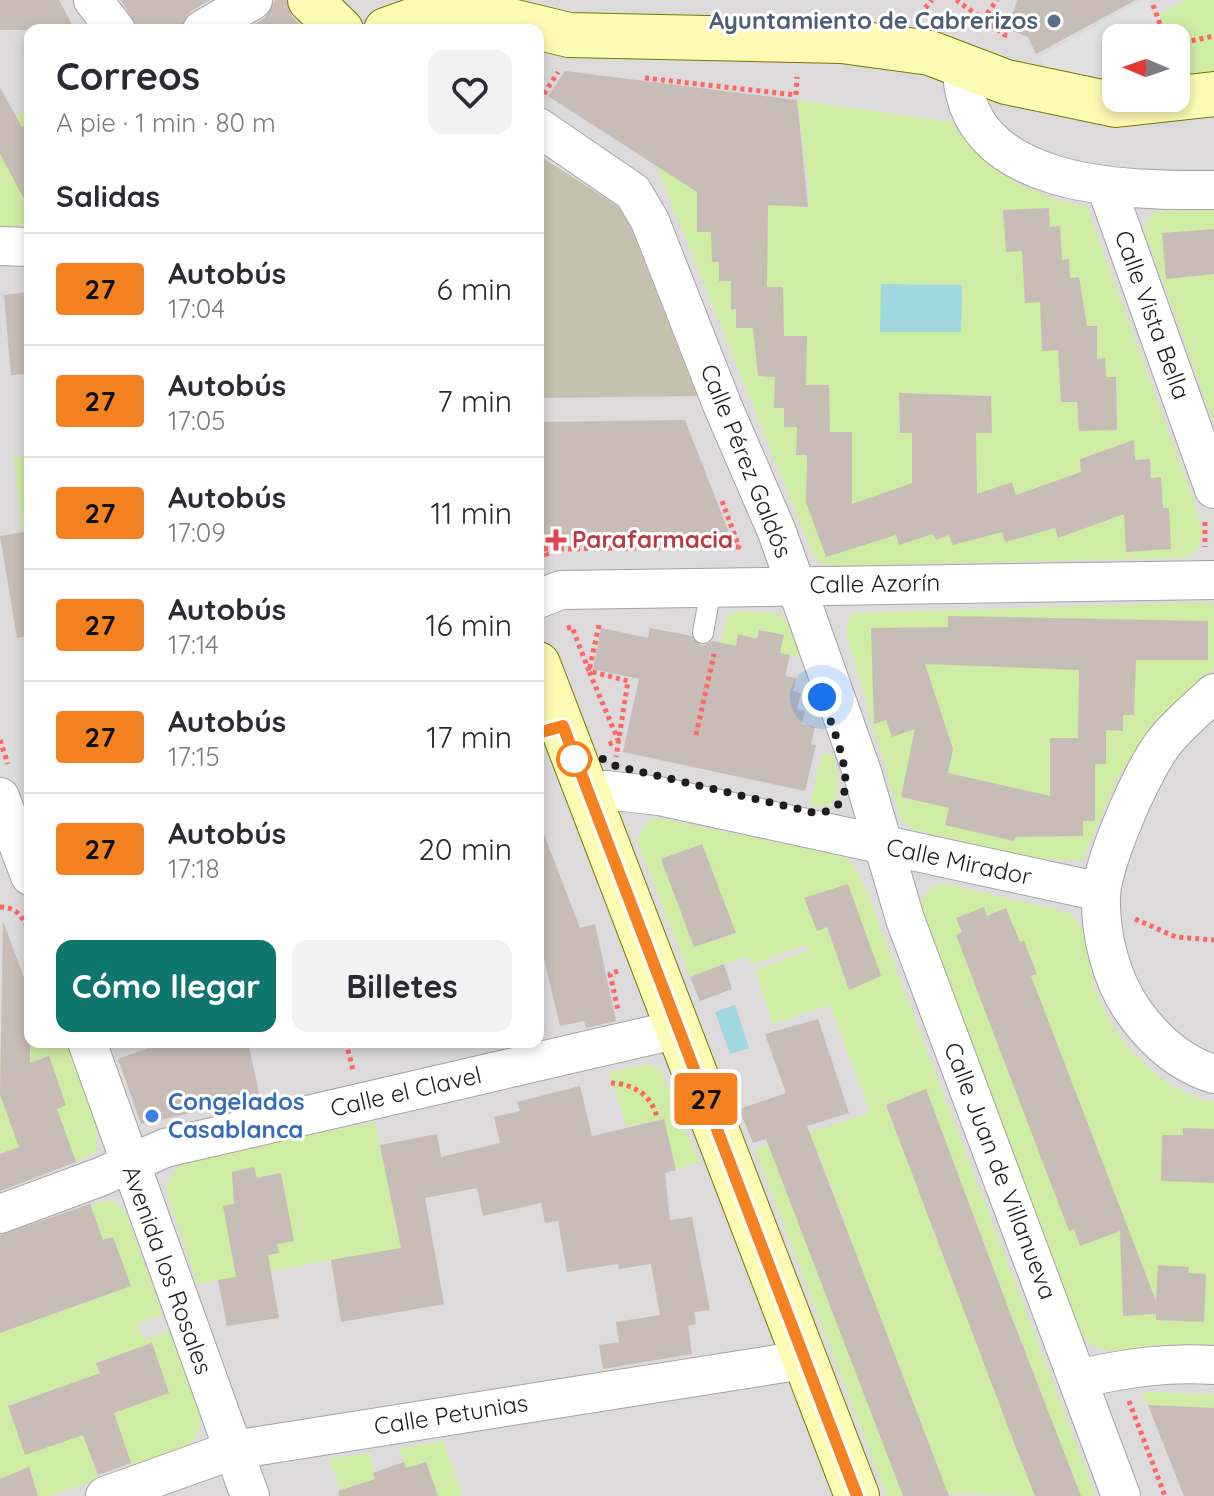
<!DOCTYPE html>
<html lang="es">
<meta charset="utf-8">
<style>
:root{--surface:#fff;--page:#f2f2f3;--text:#2b2b33;--muted:#7c7c81;--line:#e1e1e2;--accent:#0f766e}
body{margin:0;font-family:Quicksand,sans-serif;background:var(--page);color:var(--text);height:100vh;display:flex;flex-direction:column;font-size:30px;white-space:nowrap}
*{box-sizing:border-box;margin:0}
p{font-size:26px;color:var(--muted)}
.icon{flex:none;width:44px;height:44px;fill:none;stroke:currentColor;stroke-width:2;stroke-linecap:round;stroke-linejoin:round}
.map{position:relative;flex:1;overflow:hidden}
.drawer{position:absolute;left:24px;top:24px;width:520px;height:1024px;display:flex;flex-direction:column;background:var(--surface);border-radius:16px;box-shadow:0 4px 12px #0003}
.drawer>*{flex:none}
.badge{padding:0 16px;border-radius:6px;font-size:28px;line-height:52px}
.needle{width:52px;rotate:272deg}
.fabs{position:absolute;left:1102px;top:24px;display:grid;gap:16px}
.fabs a{display:grid;place-items:center;width:88px;height:88px;border-radius:16px;background:var(--surface);box-shadow:0 4px 12px #0003;font-size:40px}
.you{position:absolute;width:40px;height:40px;margin:-20px;border:6px solid #fff;border-radius:50%;background:#1a73e8;box-shadow:0 0 0 12px #1a73e833}
.map>.badge{position:absolute;translate:-50% -50%;box-shadow:0 0 0 4px #fff}
h2{padding:0 32px;font-size:30px;line-height:72px}
.round{display:grid;place-items:center;flex:none;width:84px;height:84px;border-radius:16px;background:var(--page)}
.headline{display:flex;align-items:center;justify-content:space-between;height:136px;padding:0 32px}
h1{font-size:38px;font-weight:700;line-height:60px}
.action{display:flex;gap:16px;margin-top:auto;padding:16px 32px}
.action a{flex:1;height:92px;border-radius:16px;background:var(--accent);color:#fff;font-size:32px;font-weight:700;line-height:92px;text-align:center}
.action a+a{background:var(--page);color:var(--text)}
ul{padding:0;list-style:none}
li{display:flex;align-items:center;gap:24px;height:112px;padding:0 32px;border-top:2px solid var(--line)}
li div{flex:1}
li b{display:block;font-size:30px}
li em{font-style:normal}
li .badge{min-width:88px;font-weight:700;text-align:center}
.map>svg:first-child{display:block}
.residential{fill:#dcdada;fill-rule:evenodd}
.construction{fill:#c4c2ae}
.grass{fill:#cfeca5;fill-rule:evenodd}
.parking{fill:#e1e1e1}
.water{fill:#a1d7df}
.building{fill:#c7bcb6;fill-rule:evenodd}
.lines{fill:none;stroke-linecap:round;stroke-linejoin:round}
.lane-casing{stroke:#a4a4a4;stroke-width:22}
.street-casing{stroke:#a4a4a4;stroke-width:40}
.secondary-casing{stroke:#767900;stroke-width:46}
.path{stroke:#ff6664;stroke-width:5;stroke-dasharray:4 4;stroke-linecap:butt}
.lane{stroke:#fff;stroke-width:20}
.street{stroke:#fff;stroke-width:38}
.secondary{stroke:#fdfab3;stroke-width:44}
.line-casing{stroke:#fff;stroke-width:18}
.line{stroke:#f58220;stroke-width:12}
.walk{stroke:#1d1d1d;stroke-width:8;stroke-dasharray:0 14.4}
.service-dot{fill:#5c6f8a;stroke:#fff;stroke-width:3}
.health-dot{fill:#e0444e;stroke:#fff;stroke-width:3}
.stop-dot{fill:#fff;stroke:#f58220;stroke-width:4}
.shop-dot{fill:#3f7fe0;stroke:#fff;stroke-width:3}
.labels{text-anchor:middle;stroke-width:6;stroke-linejoin:round;paint-order:stroke}
.service-label{font-size:24px;font-weight:bold;fill:#4e5e75;stroke:#fff;text-anchor:end}
.street-label{font-size:24px;fill:#1d1d1d;stroke:#fff}
.health-label{font-size:24px;font-weight:bold;fill:#be3a42;stroke:#fff;text-anchor:start}
.shop-label{font-size:24px;font-weight:bold;fill:#366cbe;stroke:#fff;text-anchor:start}
</style>
<div class="map">
<svg width="1214" height="1496" viewBox="0 0 1214 1496">
<rect width="100%" height="100%" fill="#efeae3"/>
<path class="residential" d="M0 0H1214V1496H0ZM30 30H538V1042H30ZM1116 38H1176V98H1116Z"/>
<path class="construction" d="M538 155 624 210 697 396 538 398Z"/>
<g class="grass">
<path d="M1185 0H1214V72L1187 77 1176 74V38H1166L1159 14Z"/>
<path d="M797 100 951 122C998 177 1016 190 1087 207L1195 504 1202 531 1197 552 1181 558 827 566 814 557 656 165 774 187 781 206 808 207 809 189Z"/>
<path d="M30 108V229L0 230V125Z"/>
<path d="M1214 210V423L1143 227 1155 211Z"/>
<path d="M13 456H25L30 464V531L23 532Z"/>
<path d="M1207 602 1214 606V668L1148 729 1118 778 1082 861 1033 858 914 830 901 820 846 634 849 618 855 613Z"/>
<path d="M728 612C782 612 783 606 803 658L780 653 771 633 760 629 757 639 738 635 732 663 717 660Z"/>
<path d="M822 753 833 755C839 777 846 813 810 805Z"/>
<path d="M658 818 840 855 853 864 867 892 1096 1496H1081L1016 1448 1035 1496 902 1492 903 1496H887L755 1149 870 1113 830 1005 772 1024 755 970 809 950 807 945 750 965 746 956 690 977 637 841 646 822ZM661 859 717 889 735 933 694 947ZM926 1089 959 1176 920 1192 886 1105ZM815 1146 844 1220 804 1236ZM970 1204 1002 1291 963 1306 929 1220ZM854 1249 887 1335 814 1263ZM1013 1318 1046 1404 1007 1420 973 1333ZM898 1362 931 1449 891 1463 858 1378Z"/>
<path d="M943 883 1070 913C1094 935 1087 971 1099 999 1117 1044 1165 1093 1214 1102V1350C1198 1347 1180 1345 1163 1345 1132 1345 1105 1363 1082 1335L921 914C919 898 927 887 943 883Z"/>
<path d="M30 1039V1042H66L97 1129 96 1151C67 1176 30 1143 0 1154V1095L11 1125 66 1105 49 1056 0 1074V1050Z"/>
<path d="M648 1064 661 1070 699 1162 676 1170 663 1119 627 1126 609 1072Z"/>
<path d="M375 1122 401 1248 197 1284 166 1191 169 1178 185 1160Z"/>
<path d="M103 1201H113L125 1211 163 1315 138 1324 144 1340 169 1331 200 1416C205 1452 159 1456 132 1466L123 1440 115 1436 93 1445 90 1453 99 1479 51 1496H38L31 1474 23 1469 0 1481V1333L39 1318 21 1270 0 1277V1238L11 1234 20 1260 28 1263 51 1256 54 1248 44 1223 74 1212 84 1237 100 1230 90 1206ZM112 1237 131 1286 75 1306 58 1257ZM152 1344 169 1393 114 1412 96 1363ZM63 1386 80 1435 25 1454 8 1406Z"/>
<path d="M1142 1392 1214 1394V1408L1148 1405Z"/>
<path d="M443 1441 463 1496H438L426 1462 406 1468 399 1448Z"/>
<path d="M370 1453 376 1482 343 1496 329 1459Z"/>
</g>
<path class="parking" d="M1142 0H1150L1161 18 1166 38H1116V81L1047 73 1039 57Z"/>
<g class="water">
<path d="M881 284 962 285 961 332H880Z"/>
<path d="M735 1005 749 1048 730 1054 715 1012Z"/>
</g>
<g class="building">
<path d="M0 0H59L75 30H0Z"/>
<path d="M121 0H210L190 12 180 30H139Z"/>
<path d="M275 0H286L292 17 304 29 245 30 265 18Z"/>
<path d="M1017 0H1136L1036 54 1028 37 1008 29Z"/>
<path d="M565 71 797 100 808 207 768 205 767 287H783L784 336H807L806 385H829L830 432H852V504L912 483V433H900L899 393 991 396 992 433H976L977 494 1012 482 1016 495 1081 472 1080 459 1134 440 1135 460 1150 459 1151 478 1161 477 1163 508H1169L1171 549 1126 552 1124 514 1058 538 1055 528 1005 542 1002 532 953 545 949 535 936 540 933 534 899 545 896 535 826 557 806 502 807 455H796L797 427H784V408H774L775 377 758 376 753 328H736V309L731 310V281H719V262H712L711 232H697V192L548 96Z"/>
<path d="M0 88 22 127 30 122V210L0 154Z"/>
<path d="M1049 208 1050 227 1060 226 1062 260 1069 259 1070 278 1079 277 1087 326H1097V359L1105 358 1106 377H1116L1117 430 1079 431 1077 402H1061L1058 350 1042 351 1040 302 1025 303 1022 251 1006 252 1003 210Z"/>
<path d="M1214 229V274L1166 279 1162 233Z"/>
<path d="M30 292V374L11 375 4 295Z"/>
<path d="M685 420 733 543 545 542 538 515V422Z"/>
<path d="M30 531V636L17 638 0 536Z"/>
<path d="M948 616 1208 621V660H1136L1134 715H1123V731L1106 730V764H1095V821H1083V836L1015 837 1014 841 945 825 949 808 901 797 915 729 892 737 886 720 874 724 871 628 948 627ZM925 664 1079 670 1078 738H1050V796L948 773 953 749Z"/>
<path d="M601 628 648 638 650 628 691 636 702 646 713 641 736 646 738 634 757 639 759 630 784 635 780 653 790 655 785 676 796 678 793 691 801 693 797 709 805 711 802 724 815 727 811 744 816 745 805 791 623 752 639 679 593 669Z"/>
<path d="M540 824 580 928 595 924 616 1021 586 1028 584 1021 560 1026 538 933Z"/>
<path d="M702 844 736 933 694 947 661 859Z"/>
<path d="M848 884 881 976 849 990 827 927 817 931 804 898Z"/>
<path d="M984 907 987 916 1006 908 1020 942 1024 941 1037 974 1031 976 1156 1301 1158 1265 1189 1267 1188 1273 1206 1274 1204 1322 1156 1320V1314L1123 1316 1120 1231 1080 1246 1074 1229 1069 1231 956 935 962 932 956 918Z"/>
<path d="M3 921 30 994V1063L49 1056 66 1105 57 1109 76 1162 0 1191V1154L19 1147 0 1095Z"/>
<path d="M724 964 732 989 700 1001 690 977Z"/>
<path d="M818 1019 849 1113 807 1126 949 1496H903L766 1139 753 1143 739 1109 786 1093 765 1034Z"/>
<path d="M165 1042H248L260 1098 141 1124 118 1059Z"/>
<path d="M580 1086 592 1136 664 1119 676 1170 665 1173 670 1220 692 1217 710 1310 694 1312 696 1324 688 1326 692 1354 603 1369 599 1345 619 1342 616 1322 660 1315 651 1264 619 1269 618 1264 567 1272 558 1221 545 1223 541 1203 483 1216 477 1188 425 1198 444 1304 341 1322 331 1260 401 1248 380 1145 437 1134 441 1157 500 1143 494 1117 520 1111 517 1102Z"/>
<path d="M926 1089 1012 1318 1081 1496H1035L1016 1448 886 1105Z"/>
<path d="M1183 1128 1214 1129V1183L1161 1181 1162 1135H1183Z"/>
<path d="M254 1167 257 1178 281 1173 294 1241 277 1244 279 1253 268 1255 279 1318 227 1326 218 1280 236 1277 223 1206 234 1204 232 1172Z"/>
<path d="M90 1204 103 1240 113 1237 131 1286 0 1333V1235Z"/>
<path d="M152 1343 169 1393 114 1413 131 1463 98 1475 83 1435 25 1455 8 1406 100 1373 96 1363Z"/>
<path d="M1148 1405 1214 1408V1496H1184Z"/>
<path d="M404 1462 406 1468 426 1462 438 1496H339L338 1491 375 1479 373 1473Z"/>
<path d="M29 1467 38 1496H0V1479Z"/>
</g>
<g class="lines">
<defs>
<path id="lane" d="M703 633 711 588"/>
<g id="street">
<path d="M93 0 116 30"/>
<path d="M202 30 253 0"/>
<path d="M962 64C960 189 1123 191 1214 190"/>
<path d="M538 127 633 192 650 221 723 407 777 532 862 772 905 919 1121 1496"/>
<path d="M1106 186 1214 489"/>
<path d="M0 246 30 247"/>
<path d="M538 599 561 590 1214 580"/>
<path d="M1214 693C1198 708 1180 723 1166 740 1144 766 1102 862 1101 896 1100 935 1111 980 1134 1012 1154 1040 1180 1064 1214 1074"/>
<path d="M589 793 606 790 659 796 1101 892"/>
<path d="M0 797 30 876"/>
<path d="M87 1042 250 1496"/>
<path d="M0 1214 100 1177 165 1148 679 1029"/>
<path d="M1078 1379C1125 1368 1166 1362 1214 1365"/>
<path d="M105 1496 233 1450 803 1360"/>
</g>
<g id="secondary">
<path d="M310 0 341 30"/>
<path d="M386 30 422 17 454 16 515 22 569 35 842 41 930 53 1006 82 1116 105 1214 94"/>
<path d="M538 664 857 1496"/>
</g>
</defs>
<use href="#lane" class="lane-casing"/>
<use href="#street" class="street-casing"/>
<use href="#secondary" class="secondary-casing"/>
<g class="path">
<path d="M956 0 983 19 997 0"/>
<path d="M1153 5 1165 38"/>
<path d="M920 14 932 0"/>
<path d="M975 31 983 19 1005 35 1003 40"/>
<path d="M1176 44 1214 36"/>
<path d="M645 78 796 95 797 77"/>
<path d="M544 94 558 72"/>
<path d="M1205 522V547"/>
<path d="M538 530 548 559"/>
<path d="M544 549 739 547 721 498"/>
<path d="M599 625 589 671 618 740 607 745"/>
<path d="M567 628 572 627 589 671 628 681 616 757"/>
<path d="M696 735 714 654"/>
<path d="M0 740 8 764"/>
<path d="M0 907C18 907 24 919 30 934"/>
<path d="M1135 919 1176 937 1214 940"/>
<path d="M618 971 610 974 618 1010"/>
<path d="M346 1042 353 1070"/>
<path d="M611 1083C634 1084 651 1095 657 1117"/>
<path d="M1129 1401 1165 1496"/>
</g>
<use href="#lane" class="lane"/>
<use href="#street" class="street"/>
<use href="#secondary" class="secondary"/>
</g>
<g class="lines">
<defs>
<path id="line" d="M538 733 563 726 857 1496"/>
</defs>
<use href="#line" class="line-casing"/>
<use href="#line" class="line"/>
<path class="walk" d="M574 759H604L616 766 815 813C873 812 832 729 822 697"/>
</g>
<circle class="service-dot" cx="1054" cy="21" r="8"/>
<path class="health-dot" d="M552 528h8v8h8v8h-8v8h-8v-8h-8v-8h8z"/>
<circle class="stop-dot" cx="574" cy="759" r="16"/>
<circle class="shop-dot" cx="152" cy="1116" r="8"/>
<g class="labels">
<g class="service-label">
<text x="1038" y="29">Ayuntamiento de Cabrerizos</text>
</g>
<g class="street-label">
<text transform="translate(1152 315) rotate(70)" y="8">Calle Vista Bella</text>
<text transform="translate(746 461) rotate(68)" y="8">Calle Pérez Galdós</text>
<text transform="translate(875 584) rotate(-1)" y="8">Calle Azorín</text>
<text transform="translate(959 862) rotate(12)" y="8">Calle Mirador</text>
<text transform="translate(406 1092) rotate(-13)" y="8">Calle el Clavel</text>
<text transform="translate(1000 1171) rotate(69)" y="8">Calle Juan de Villanueva</text>
<text transform="translate(167 1270) rotate(70)" y="8">Avenida los Rosales</text>
<text transform="translate(451 1415) rotate(-9)" y="8">Calle Petunias</text>
</g>
<g class="health-label">
<text x="572" y="548">Parafarmacia</text>
</g>
<g class="shop-label">
<text x="168" y="1110">Congelados<tspan x="168" dy="28">Casablanca</tspan></text>
</g>
</g>
</svg>
<div class="fabs">
<a><svg class="needle" viewBox="-14 -14 28 28"><path d="M0-13l5 13h-10z" fill="#e53935"/><path d="M0 13l5-13h-10z" fill="#7c7c81"/></svg></a>
</div>
<div class="you" style="left:822px;top:697px"></div>
<b class="badge" style="left:706px;top:1099px;background:#f58220;color:#111">27</b>
<section class="drawer">
<div class="headline"><div><h1>Correos</h1><p>A pie · 1 min · 80 m</p></div><a class="round"><svg class="icon" aria-label="heart" viewBox="0 0 24 24"><path d="M12 20l-8-8c-3-5 5-10 8-4 3-6 11-1 8 4z"/></svg></a></div>
<h2>Salidas</h2>
<ul>
<li><span class="badge" style="background:#f58220;color:#111">27</span><div><b>Autobús</b><p>17:04</p></div><em>6 min</em></li>
<li><span class="badge" style="background:#f58220;color:#111">27</span><div><b>Autobús</b><p>17:05</p></div><em>7 min</em></li>
<li><span class="badge" style="background:#f58220;color:#111">27</span><div><b>Autobús</b><p>17:09</p></div><em>11 min</em></li>
<li><span class="badge" style="background:#f58220;color:#111">27</span><div><b>Autobús</b><p>17:14</p></div><em>16 min</em></li>
<li><span class="badge" style="background:#f58220;color:#111">27</span><div><b>Autobús</b><p>17:15</p></div><em>17 min</em></li>
<li><span class="badge" style="background:#f58220;color:#111">27</span><div><b>Autobús</b><p>17:18</p></div><em>20 min</em></li>
</ul>
<div class="action"><a>Cómo llegar</a><a>Billetes</a></div>
</section>
</div>
